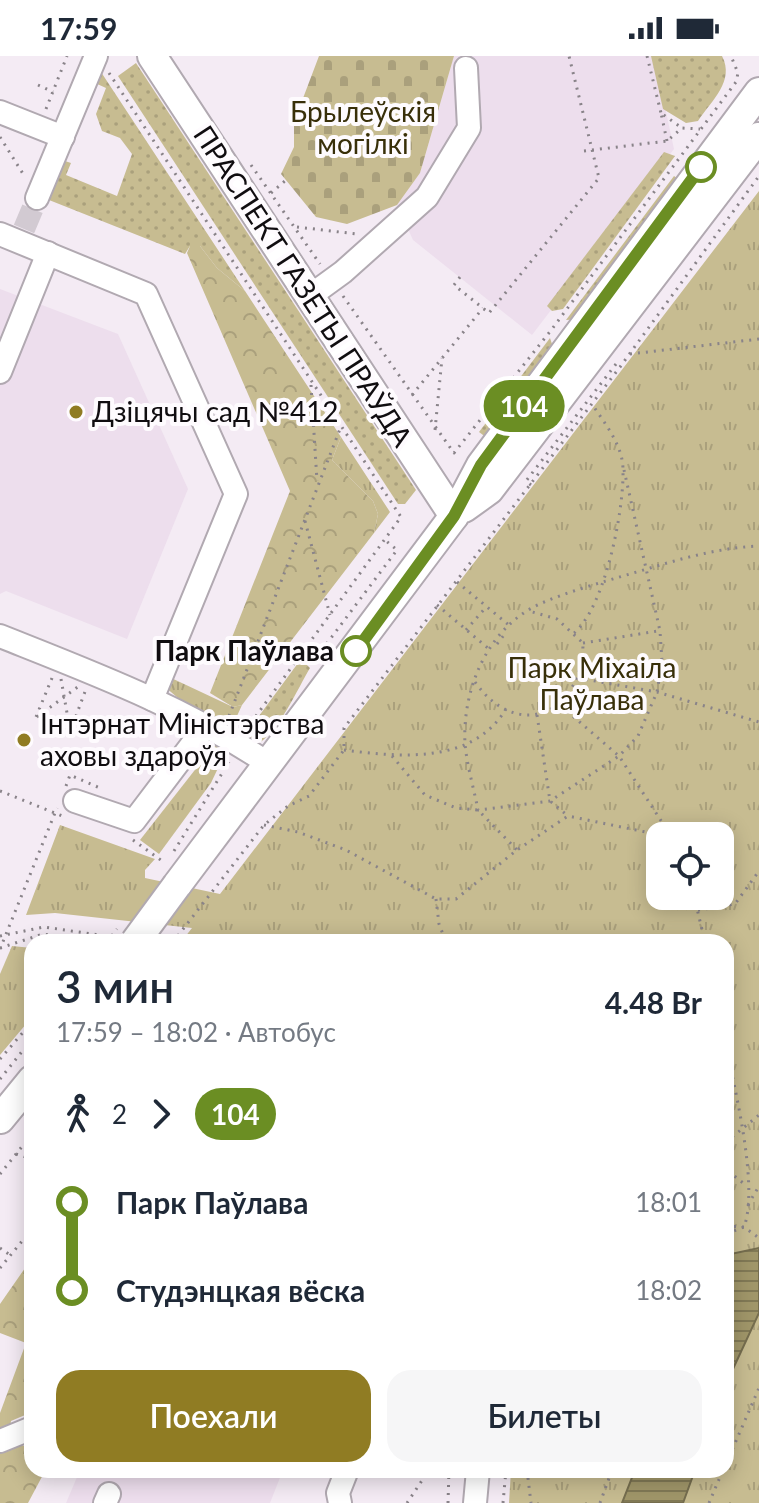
<!DOCTYPE html>
<html lang="ru">
<meta charset="utf-8">
<style>
:root{--surface:#fff;--page:#f6f6f7;--text:#1f2937;--muted:#747a83;--accent:#907c23}
body{margin:0;font-family:Lato,sans-serif;background:var(--page);color:var(--text);height:100vh;display:flex;flex-direction:column;font-size:30px;white-space:nowrap}
*{box-sizing:border-box;margin:0}
p{font-size:26px;color:var(--muted)}
.icon{flex:none;width:44px;height:44px;fill:none;stroke:currentColor;stroke-width:2;stroke-linecap:round;stroke-linejoin:round}
.map{position:relative;flex:1;overflow:hidden}
.side{position:absolute;left:24px;top:878px;width:710px;height:544px;display:flex;flex-direction:column;background:var(--surface);border-radius:24px;box-shadow:0 4px 20px #0003}
.side>*{flex:none}
.badge{padding:0 16px;border-radius:26px;font-size:28px;line-height:52px}
.tools{position:absolute;left:646px;top:766px;display:grid;gap:16px}
.tools a{display:grid;place-items:center;width:88px;height:88px;border-radius:16px;background:var(--surface);box-shadow:0 4px 20px #0003;font-size:40px}
.map>.badge{position:absolute;translate:-50% -50%;box-shadow:0 0 0 4px #fff}
.legs{display:flex;align-items:center;gap:12px;height:88px;padding:0 32px;font-size:26px}
.legs p{margin-inline-start:auto}
.summary{display:flex;align-items:center;justify-content:space-between;height:136px;padding:0 32px}
h1{font-size:44px;font-weight:600;line-height:60px}
.action{display:flex;gap:16px;margin-top:auto;padding:16px 32px}
.action a{flex:1;height:92px;border-radius:24px;background:var(--accent);color:#fff;font-size:32px;font-weight:600;line-height:92px;text-align:center}
.action a+a{background:var(--page);color:var(--text)}
ul{padding:0 32px;list-style:none}
li{display:flex;align-items:center;gap:28px;height:88px;font-size:30px}
li i{display:grid;place-items:center;width:12px;height:100%;margin:0 10px;background:currentColor}
li i::after{content:'';width:20px;height:20px;margin:-10px;border:6px solid;border-radius:50%;background:var(--surface)}
li p{margin-inline-start:auto}
li:first-child i{background:linear-gradient(#0000 50%,currentColor 0)}
li:last-child i{background:linear-gradient(currentColor 50%,#0000 0)}
.status{display:flex;justify-content:space-between;align-items:center;height:56px;padding:0 40px;background:var(--surface);direction:ltr}
.status svg{height:22px;fill:currentColor}
.map>svg:first-child{display:block}
.built{fill:#eddeed}
.grass{fill:url(#grass-dots)}
.forest{fill:url(#forest-crowns)}
.cemetery{fill:url(#cemetery-stones)}
.park{fill:url(#park-tufts);fill-rule:evenodd}
.water{fill:url(#water-rules);stroke:#756d4e;stroke-width:2}
.lines{fill:none;stroke-linecap:round;stroke-linejoin:round}
.minor-tunnel{stroke:#d2cad2;stroke-width:22;stroke-dasharray:22 11;stroke-linecap:butt}
.minor-casing{stroke:#b1a9b1;stroke-width:26}
.major-casing{stroke:#b1a9b1;stroke-width:32}
.path{stroke:#898389;stroke-width:3;stroke-dasharray:2 6;stroke-linecap:butt}
.minor{stroke:#fff;stroke-width:22}
.major{stroke:#fff;stroke-width:28}
.major-bridge-casing{stroke:#b1a9b1;stroke-width:32;stroke-linecap:butt}
.path-bridge{stroke:#898389;stroke-width:3;stroke-dasharray:2 6;stroke-linecap:butt}
.major-bridge{stroke:#fff;stroke-width:28}
.line-1-casing{stroke:#fff;stroke-width:18}
.line-1{stroke:#6b8e23;stroke-width:12}
.stop-1-dot{fill:#fff;stroke:#6b8e23;stroke-width:4}
.poi-dot{fill:#907c23;stroke:#fefbfe;stroke-width:3}
.labels{text-anchor:middle;stroke-width:8;stroke-linejoin:round;paint-order:stroke}
.park-label{font-size:28px;fill:#382f09;stroke:#fefbfe}
.street-label{font-size:28px;fill:#100d10;stroke:#fefbfe}
.poi-label{font-size:28px;fill:#100d10;stroke:#fefbfe;text-anchor:start}
.stop-label{font-size:28px;font-weight:bold;fill:#100d10;stroke:#fefbfe;text-anchor:end}
</style>
<div class="status"><b>17:59</b><svg viewBox="0 0 49 12"><path d="M0 12V9h3v3zM5 12V6h3v6zM10 12V3h3v9zM15 12V0h3v12zM26 1h20v11H26zM47 4h2v5h-2z"/></svg></div>
<div class="map">
<svg width="759" height="1447" viewBox="0 0 759 1447">
<defs>
<pattern id="grass-dots" width="8" height="8" patternUnits="userSpaceOnUse" patternTransform="scale(2)"><rect width="8" height="8" fill="#c7bc91"/><path d="M2 2h.1M6 6h.1" fill="none" stroke="#aaa07c" stroke-width="1.8" stroke-linecap="round"/></pattern>
<pattern id="forest-crowns" width="20" height="18" patternUnits="userSpaceOnUse" patternTransform="scale(2)"><rect width="20" height="18" fill="#c7bc91"/><path d="M2 6a3 3 0 1 1 6 0M12 15a3 3 0 1 1 6 0" fill="none" stroke="#aaa07c"/></pattern>
<pattern id="cemetery-stones" width="16" height="16" patternUnits="userSpaceOnUse" patternTransform="scale(2)"><rect width="16" height="16" fill="#c7bc91"/><path d="M2 7V4a2 2 0 0 1 4 0v3zM10 15v-3a2 2 0 0 1 4 0v3z" fill="#aaa07c"/></pattern>
<pattern id="park-tufts" width="24" height="20" patternUnits="userSpaceOnUse" patternTransform="scale(2)"><rect width="24" height="20" fill="#c7bc91"/><path d="M3 7l-1-3M5 7V3M7 7l1-3M15 17l-1-3M17 17v-4M19 17l1-3" fill="none" stroke="#aaa07c"/></pattern>
<pattern id="water-rules" width="6" height="5" patternUnits="userSpaceOnUse" patternTransform="scale(2)"><rect width="6" height="5" fill="#a09669"/><path d="M0 2.5h6" fill="none" stroke="#817955"/></pattern>
</defs>
<rect width="100%" height="100%" fill="#f4ebf4"/>
<g class="built">
<path d="M454 0H654L674 93 532 279 413 184 397 149 420 117Z"/>
<path d="M0 233 118 278 188 433 127 583 6 535 0 538Z"/>
<path d="M80 1414H283L270 1447H66Z"/>
</g>
<g class="grass">
<path d="M651 0H722C735 25 712 44 698 65L686 67 663 53Z"/>
<path d="M136 7 416 434 405 448H398L118 20Z"/>
<path d="M99 13 245 235 217 212 200 190H190L185 198 49 144 65 105 71 107 66 119 117 140 132 98 120 82 102 75 96 58 106 32 95 27Z"/>
<path d="M664 96 675 100 563 253 552 255 547 250Z"/>
<path d="M674 120 681 125 579 263 566 264Z"/>
<path d="M550 282 554 294 487 382 479 376Z"/>
<path d="M301 603 310 612C299 630 275 684 254 689L247 685 256 664Z"/>
</g>
<g class="forest">
<path d="M190 190H200L217 212 245 235 341 381 332 404 373 445 378 458 374 477 242 649 233 651 210 637 290 435 187 197Z"/>
<path d="M32 1202V1318L29 1326 32 1356 11 1365 7 1389 32 1390V1414L45 1415 28 1447H0V1357L26 1287 0 1277V1248Z"/>
</g>
<path class="cemetery" d="M319 0H454L420 117 397 149 347 168 316 161 281 118 294 91V66Z"/>
<g class="park">
<path d="M759 135V1447H509L511 1414H726V886H181L192 872 55 857 26 859 60 769 155 803 145 814V822L220 838ZM660 780H720V840H660Z"/>
<path d="M341 381 390 456 374 477 378 458 373 445 332 404Z"/>
<path d="M167 620 233 651 242 649 232 671 193 655 164 630Z"/>
<path d="M216 687 227 693 211 727 159 798 140 784Z"/>
<path d="M12 890 32 892V961L0 999V918Z"/>
</g>
<g class="water">
<path d="M759 1192V1257L726 1328V1199Z"/>
<path d="M635 1414H695L683 1447H622Z"/>
</g>
<g class="lines">
<path class="minor-tunnel" d="M24 173 37 142"/>
<defs>
<g id="minor">
<path d="M0 56 63 81"/>
<path d="M37 142 96 0"/>
<path d="M0 178 146 238 236 438 152 643"/>
<path d="M310 240 343 216 427 141 469 72 466 12"/>
<path d="M0 316 48 197"/>
<path d="M0 580C93 617 187 652 270 709"/>
<path d="M75 745 134 765 206 670"/>
<path d="M0 1385 32 1372"/>
<path d="M105 1447 109 1438"/>
<path d="M340 1447 338 1437 347 1414"/>
<path d="M475 1447 478 1414"/>
</g>
<g id="major">
<path d="M152 0 454 460"/>
<path d="M464 452 489 434 759 81"/>
<path d="M177 829 454 460 481 409 759 36"/>
<path d="M0 1063 32 1024"/>
</g>
</defs>
<use href="#minor" class="minor-casing"/>
<use href="#major" class="major-casing"/>
<g class="path">
<path d="M647 0 661 57"/>
<path d="M109 17 401 461 248 671"/>
<path d="M38 29 53 36"/>
<path d="M46 53 67 0"/>
<path d="M0 81 25 121"/>
<path d="M667 85 661 57 682 72"/>
<path d="M584 95 667 85 682 72 700 73"/>
<path d="M251 109 320 208"/>
<path d="M271 137 286 124"/>
<path d="M297 171 357 178"/>
<path d="M460 221 454 229 489 257 599 122 569 0"/>
<path d="M343 240 454 397 552 273 736 26 738 17 731 0"/>
<path d="M630 298 759 283"/>
<path d="M311 329 317 425"/>
<path d="M412 339 483 252"/>
<path d="M435 374 442 302"/>
<path d="M624 414 660 575 662 606 657 636 638 680 619 700 550 745 478 754C474 733 467 710 465 688 462 633 488 570 542 547 567 536 596 528 623 520 668 507 711 492 759 490"/>
<path d="M531 429 526 425 616 308 620 311"/>
<path d="M305 465 330 559"/>
<path d="M457 526 510 570"/>
<path d="M437 549 489 593"/>
<path d="M466 574 487 550"/>
<path d="M574 577C605 551 624 455 623 414 623 389 605 368 592 348"/>
<path d="M583 587 658 575"/>
<path d="M497 588 504 579"/>
<path d="M305 593 316 602 397 494 385 484"/>
<path d="M52 622 36 661 70 676 86 633"/>
<path d="M578 622 657 636 759 666"/>
<path d="M61 623 70 674"/>
<path d="M475 626C518 687 583 657 583 587L557 563 529 555"/>
<path d="M561 650 619 700 671 780"/>
<path d="M537 659 550 745 568 760"/>
<path d="M229 660 340 373"/>
<path d="M37 661 79 630"/>
<path d="M344 694C400 701 472 709 506 653"/>
<path d="M392 700 425 739 456 752 478 754 517 794"/>
<path d="M66 730 70 719 100 732"/>
<path d="M0 735 65 761"/>
<path d="M264 769 298 776 346 794 436 843H456L517 794 568 760 665 780"/>
<path d="M133 784 165 807"/>
<path d="M174 795 229 706"/>
<path d="M694 840 705 886"/>
<path d="M436 843 439 868 446 886"/>
<path d="M698 854 735 848 759 815"/>
<path d="M0 880 44 871 113 881"/>
<path d="M173 886 264 769 288 750 309 740 344 694V672L620 311 759 120"/>
<path d="M0 892 43 878 88 886"/>
<path d="M0 893 57 752"/>
<path d="M726 990C735 1034 759 1131 744 1171L726 1178"/>
<path d="M0 1003 32 966"/>
<path d="M0 1023 32 983"/>
<path d="M726 1086 759 1059"/>
<path d="M16 1098 32 1103"/>
<path d="M726 1107 733 1119 747 1130"/>
<path d="M0 1118 32 1078"/>
<path d="M748 1149 759 1130"/>
<path d="M726 1170 744 1171 759 1182"/>
<path d="M0 1192 10 1199"/>
<path d="M0 1212 32 1173"/>
<path d="M726 1408 759 1332"/>
<path d="M527 1414 531 1447"/>
<path d="M407 1447 429 1414"/>
<path d="M448 1447 449 1414"/>
<path d="M503 1447 506 1414"/>
<path d="M600 1447 612 1414"/>
<path d="M709 1447 723 1414"/>
</g>
<use href="#minor" class="minor"/>
<use href="#major" class="major"/>
<defs>
<path id="major-bridge" d="M135 886 177 829"/>
</defs>
<use href="#major-bridge" class="major-bridge-casing"/>
<path class="path-bridge" d="M107 886 117 873"/>
<use href="#major-bridge" class="major-bridge"/>
</g>
<g class="lines">
<defs>
<path id="line-1" d="M356 595 454 460 481 409 701 111"/>
</defs>
<use href="#line-1" class="line-1-casing"/>
<use href="#line-1" class="line-1"/>
</g>
<g class="stop-1-dot">
<circle cx="701" cy="111" r="14"/>
<circle cx="356" cy="595" r="14"/>
</g>
<g class="poi-dot">
<circle cx="76" cy="356" r="8"/>
<circle cx="24" cy="684" r="8"/>
</g>
<g class="labels">
<g class="park-label">
<text x="363" y="66">Брылеўскія<tspan x="363" dy="32">могілкі</tspan></text>
<text x="592" y="622">Парк Міхаіла<tspan x="592" dy="32">Паўлава</tspan></text>
</g>
<g class="street-label">
<text transform="translate(303 230) rotate(57)" y="10">ПРАСПЕКТ ГАЗЕТЫ ПРАЎДА</text>
</g>
<g class="poi-label">
<text x="92" y="366">Дзіцячы сад №412</text>
<text x="40" y="678">Інтэрнат Міністэрства<tspan x="40" dy="32">аховы здароўя</tspan></text>
</g>
<g class="stop-label">
<text x="334" y="605">Парк Паўлава</text>
</g>
</g>
</svg>
<div class="tools">
<a><svg class="icon" aria-label="locate" viewBox="0 0 24 24"><circle cx="12" cy="12" r="6"/><path d="M12 2v4M12 18v4M2 12h4M18 12h4"/></svg></a>
</div>
<b class="badge" style="left:524px;top:350px;background:#6b8e23;color:#fff">104</b>
<section class="side">
<div class="summary"><div><h1>3 мин</h1><p>17:59 – 18:02 · Автобус</p></div><b>4.48 Br</b></div>
<div class="legs"><svg class="icon" aria-label="walk" viewBox="0 0 24 24"><circle cx="13" cy="4" r="2"/><path d="M13 8l-2 6 4 7M11 14l-3 7M7 12l3-4h3l4 4"/></svg>2<svg class="icon" aria-label="forward" viewBox="0 0 24 24"><path d="M9 5l7 7-7 7"/></svg><b class="badge" style="background:#6b8e23;color:#fff">104</b></div>
<ul>
<li><i style="color:#6b8e23"></i><b>Парк Паўлава</b><p>18:01</p></li>
<li><i style="color:#6b8e23"></i><b>Студэнцкая вёска</b><p>18:02</p></li>
</ul>
<div class="action"><a>Поехали</a><a>Билеты</a></div>
</section>
</div>
